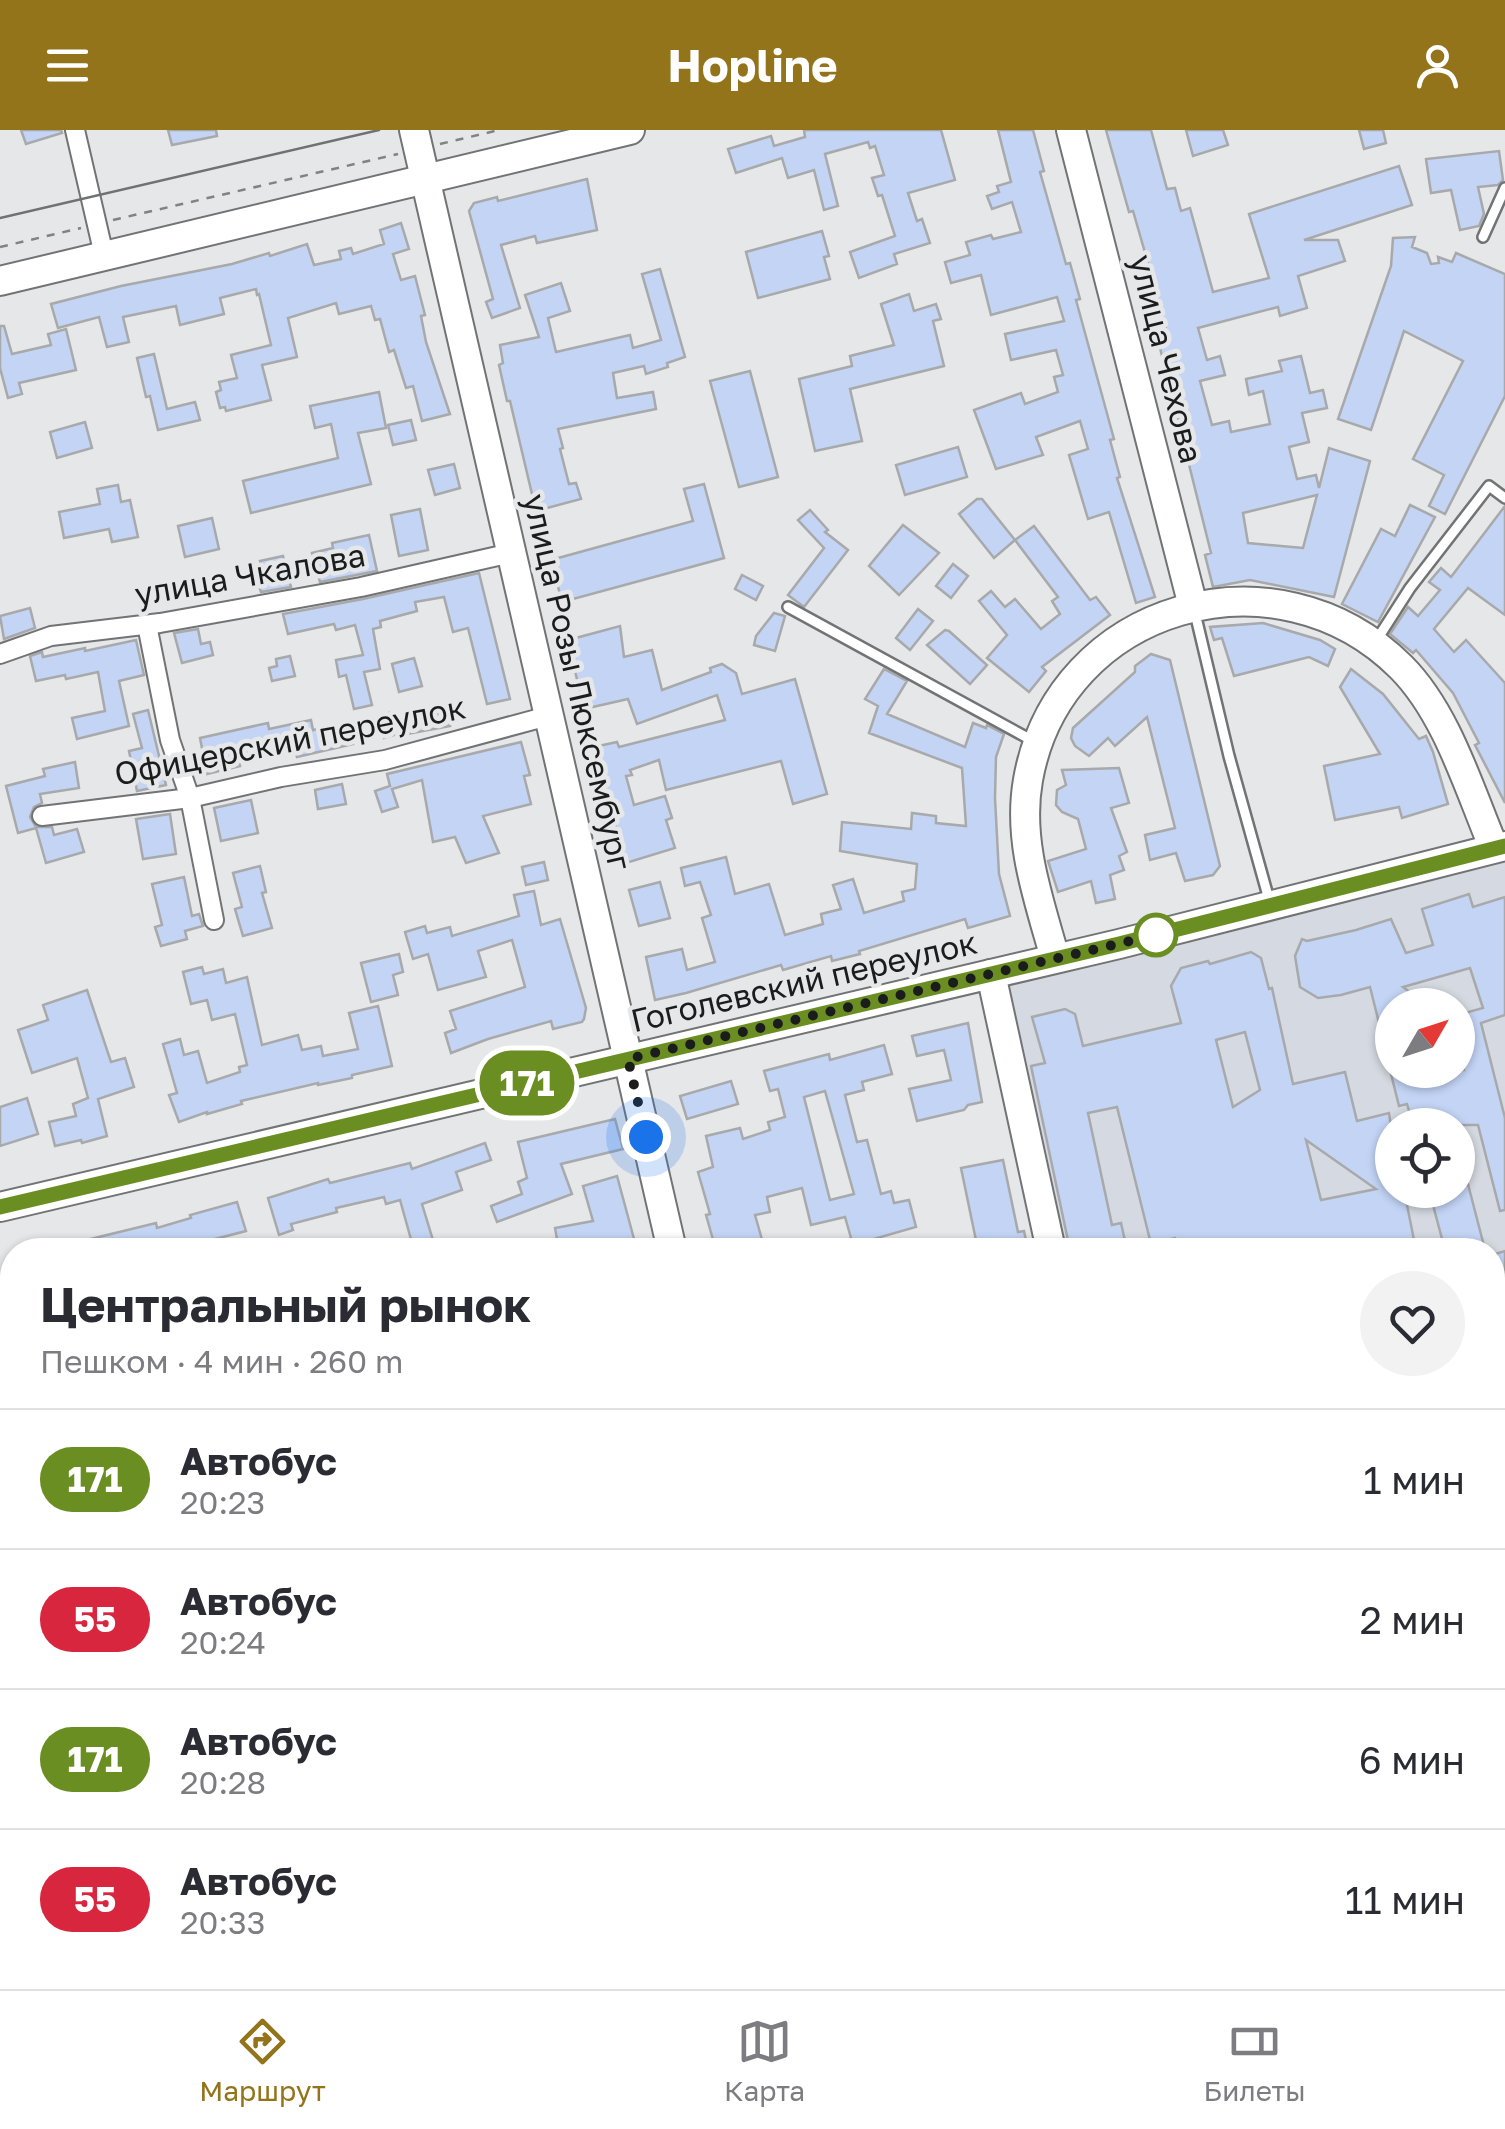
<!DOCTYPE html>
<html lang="ru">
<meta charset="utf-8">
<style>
:root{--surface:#fff;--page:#f2f2f3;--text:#2b2b33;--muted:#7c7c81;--line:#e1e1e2;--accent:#93741b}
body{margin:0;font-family:"Golos Text",sans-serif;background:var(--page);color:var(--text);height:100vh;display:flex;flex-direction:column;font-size:38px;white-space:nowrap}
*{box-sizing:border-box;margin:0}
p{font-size:32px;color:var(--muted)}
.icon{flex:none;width:55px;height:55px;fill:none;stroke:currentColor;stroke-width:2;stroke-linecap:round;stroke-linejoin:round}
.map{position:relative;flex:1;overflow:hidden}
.sheet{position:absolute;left:0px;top:1108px;width:1505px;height:752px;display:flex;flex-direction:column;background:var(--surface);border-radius:40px 40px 0 0;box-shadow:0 2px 8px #0004}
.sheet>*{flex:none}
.badge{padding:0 20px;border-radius:32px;font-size:35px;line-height:65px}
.needle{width:65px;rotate:51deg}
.buttons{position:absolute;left:1375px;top:858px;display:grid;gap:20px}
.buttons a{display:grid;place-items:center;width:100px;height:100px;border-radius:50%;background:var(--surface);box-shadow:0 2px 8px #0004;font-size:50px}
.you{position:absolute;width:50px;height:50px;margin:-25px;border:8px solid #fff;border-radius:50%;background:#1a73e8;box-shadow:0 0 0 15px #1a73e833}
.map>.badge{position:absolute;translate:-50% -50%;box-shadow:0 0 0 5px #fff}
.round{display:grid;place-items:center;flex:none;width:105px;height:105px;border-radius:52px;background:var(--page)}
.headline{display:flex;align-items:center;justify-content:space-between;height:170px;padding:0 40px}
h1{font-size:48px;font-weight:700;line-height:75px}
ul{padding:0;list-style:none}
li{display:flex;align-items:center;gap:30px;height:140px;padding:0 40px;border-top:2px solid var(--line)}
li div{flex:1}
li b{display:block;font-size:38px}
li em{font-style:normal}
li .badge{min-width:110px;font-weight:700;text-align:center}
header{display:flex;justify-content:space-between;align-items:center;height:130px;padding:0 40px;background:var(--accent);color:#fff;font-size:45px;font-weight:700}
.tab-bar{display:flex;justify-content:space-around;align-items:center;height:140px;border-top:2px solid var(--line);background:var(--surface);font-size:28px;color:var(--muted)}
.tab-bar a{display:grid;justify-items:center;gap:5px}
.tab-bar .current{color:var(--accent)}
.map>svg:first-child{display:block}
.built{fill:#d5dae2;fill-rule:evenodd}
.green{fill:#a6dcc1}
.building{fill:#c3d4f5;stroke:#a8a9aa;stroke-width:2.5;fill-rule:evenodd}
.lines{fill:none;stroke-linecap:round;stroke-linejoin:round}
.lane-casing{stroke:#727374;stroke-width:14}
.street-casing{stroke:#727374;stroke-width:22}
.secondary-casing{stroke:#727374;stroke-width:32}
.path{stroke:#818283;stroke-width:2.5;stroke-dasharray:8 8;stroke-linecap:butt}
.lane{stroke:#fff;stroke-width:9}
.street{stroke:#fff;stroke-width:18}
.secondary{stroke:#fff;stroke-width:28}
.tram{stroke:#707172;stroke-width:2.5}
.line-casing{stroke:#fff;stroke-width:22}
.line{stroke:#6b8e23;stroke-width:15}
.walk{stroke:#1b1c1c;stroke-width:10;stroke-dasharray:0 18}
.stop-dot{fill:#fff;stroke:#6b8e23;stroke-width:5}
.labels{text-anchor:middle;stroke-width:9;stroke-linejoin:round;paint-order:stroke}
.street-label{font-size:32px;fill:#1b1c1c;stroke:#e6e7e9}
</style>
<header><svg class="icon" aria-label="menu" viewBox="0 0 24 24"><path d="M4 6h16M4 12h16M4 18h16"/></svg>Hopline<svg class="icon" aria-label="person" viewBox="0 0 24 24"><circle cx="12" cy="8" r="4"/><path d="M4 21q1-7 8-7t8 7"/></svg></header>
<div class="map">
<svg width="1505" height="1859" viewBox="0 0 1505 1859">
<rect width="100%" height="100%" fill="#e6e7e9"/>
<path class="built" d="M1505 716V1391L1493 1394 1492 1120H1051L991 844ZM1392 875H1458V940H1392ZM1392 995H1458V1060H1392Z"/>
<g class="green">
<path d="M1505 1392V1512L1493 1515V1395Z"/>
<path d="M0 1573 12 1575V1633L0 1636Z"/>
<path d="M1505 1806V1859H1302L1308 1851 1325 1848H1492L1493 1809Z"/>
</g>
<g class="building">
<path d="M21 0H61L62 3 26 14Z"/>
<path d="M168 0H216L217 6 172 15Z"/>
<path d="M804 0H941L955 50 908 63 917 91 922 89 930 113 894 124 897 134 859 148 850 122 895 106 882 65 878 66 872 48 884 45 875 16 870 18 868 12 825 24 838 76 824 80 814 40 788 48 782 28 736 43 728 19 771 6 774 16 805 7Z"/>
<path d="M998 0H1033L1044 41 1040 42 1066 134 1070 133 1080 169 1076 170 1114 309 1110 310 1120 347 1117 348 1155 467 1136 473 1109 382 1088 389 1069 325 1088 319 1080 291 1036 307 1043 325 996 339 974 280 1021 263 1025 274 1058 262 1054 247 1063 245 1056 220 1011 230 1005 204 1064 191 1057 167 991 185 981 145 951 153 945 132 970 125 966 112 991 105 993 109 1021 102 1012 72 992 79 987 66 999 62 997 56 1011 52Z"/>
<path d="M1106 0H1151L1167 59 1175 58 1181 81 1190 78 1213 162 1269 148 1249 84 1399 36 1412 75 1304 110H1338L1345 131 1298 146 1307 178 1280 186 1278 177 1198 198 1207 230 1220 226 1225 245 1200 251 1212 295 1229 291 1231 302 1270 294 1263 261 1249 265 1246 249 1282 241 1279 231 1301 226 1310 263 1323 260 1327 278 1302 283 1309 312 1289 317 1297 349 1316 345 1319 358 1329 318 1370 331 1334 467 1250 450 1213 457 1205 425 1211 423 1159 214 1169 212 1161 178 1133 81 1129 82ZM1317 365 1303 418 1248 413 1243 383Z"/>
<path d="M1186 0H1223L1228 15 1193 26Z"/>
<path d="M1359 0H1383L1386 13 1364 19Z"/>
<path d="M1499 21 1503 50 1498 55 1478 57 1484 84 1479 96 1460 100 1451 60 1431 63 1426 29Z"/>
<path d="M587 49 597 100 537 113 535 106 501 115 520 178 492 188 486 172 493 169 469 81 474 73 497 67 498 71Z"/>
<path d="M401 93 409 119 393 124 401 150 415 146 425 185 421 186 426 212 450 284 422 291 413 256 406 258 394 220 389 222 380 189 375 190 371 176 339 184 336 173 288 188 297 227 262 235 271 270 226 281 225 277 220 278 216 262 221 260 219 252 237 248 231 225 271 215 259 164 257 165 256 159 220 168 224 184 180 195 176 176 123 187 129 212 107 217 99 187 58 198 51 174 121 156 232 134 269 123 270 126 307 114 314 135 341 129 339 121 351 118 353 124 384 114 380 100Z"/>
<path d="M822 101 829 126 824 127 830 149 758 168 746 122Z"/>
<path d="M1415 107 1412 117 1427 123 1431 134 1439 133 1438 127 1452 132 1456 123 1505 144V266L1445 384 1429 376 1444 345 1413 329 1463 231 1404 201 1371 300 1338 289 1391 136 1393 108Z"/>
<path d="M660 139 685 227 667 233 668 237 646 244 644 236 613 243 617 268 653 262 656 279 558 299 563 318 560 319 569 354 576 353 581 369 536 381 510 271H507L499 235 503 233 500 215 539 207 525 165 561 153 570 181 548 188 556 222 630 205 633 218 661 210 642 144Z"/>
<path d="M909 164 914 181 936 174 941 189 933 191 944 236 850 259 862 311 815 321 799 249 852 236 850 226 894 215 881 174Z"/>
<path d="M0 196H4L12 224 51 215 48 204 66 199 76 240 19 253 22 264 8 268 0 238Z"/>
<path d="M154 224 167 279 195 272 200 290 158 300 150 266 146 267 137 228Z"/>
<path d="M750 241 778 347 739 357 710 251Z"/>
<path d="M379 262 386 298 358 303 371 354 251 383 243 351 338 328 331 294 315 298 310 276Z"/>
<path d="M411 290 416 310 393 315 388 295Z"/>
<path d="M85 292 92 318 57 328 50 302Z"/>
<path d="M958 317 967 347 905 365 896 335Z"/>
<path d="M454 334 460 358 435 365 428 340Z"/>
<path d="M704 354 724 428 562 472 551 430 693 391 684 359Z"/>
<path d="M118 355 121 372 130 370 138 407 112 412 109 399 64 408 59 382 100 374 97 359Z"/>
<path d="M977 369H982L1015 410 994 428 959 384Z"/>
<path d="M1410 375 1435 387 1378 492 1342 474 1381 399 1395 406Z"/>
<path d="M1505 376V485L1468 458 1434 499 1454 522 1466 510 1505 553V673L1475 615 1479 613 1453 563 1416 520 1413 523 1390 504 1408 477 1418 486 1440 460 1429 452 1441 438 1451 447Z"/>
<path d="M420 379 428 420 399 426 391 385Z"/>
<path d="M810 380 828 400 825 402 848 420 804 477 788 465 824 418 798 390Z"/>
<path d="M212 388 219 419 185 427 178 396Z"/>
<path d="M903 395 939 423 899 465 869 436Z"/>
<path d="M1034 396 1090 470 1096 467 1110 485 1042 537 1046 541 1029 562 987 528 1007 505 979 471 991 461 1005 477 1015 469 1041 499 1060 484 1052 471 1058 467 1015 410Z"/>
<path d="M369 405 377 441 320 452 312 423 333 418 332 413Z"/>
<path d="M283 426 291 457 261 462 257 450 265 448 260 431Z"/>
<path d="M953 434 968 446 951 468 936 456Z"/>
<path d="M479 443 510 569 487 574 468 498 453 502 444 467 415 472 417 481 380 491 381 497 373 499 380 539 364 542 372 575 354 579 346 545 339 547 336 530 363 525 355 495 336 500 334 494 288 504 283 484 363 469Z"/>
<path d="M742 445 763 456 756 470 735 459Z"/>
<path d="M30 478 35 498 4 509 0 486Z"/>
<path d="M918 479 933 491 910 520 896 508Z"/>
<path d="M774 483 785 486 775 521 754 515 756 506Z"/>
<path d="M1263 493 1320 510 1335 519 1328 536 1309 527 1234 546 1222 508 1214 510 1210 497Z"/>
<path d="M620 496 624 527 652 520 662 560 711 542 710 538 722 534 736 543 742 564 795 549 827 664 793 674 781 631 666 660 659 630 630 640 632 645 626 646 634 675 665 666 672 688 666 690 675 718 626 733 594 617 617 612 619 617 725 590 717 565 637 594 628 569 584 579 574 537 567 538 561 512Z"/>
<path d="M198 499 201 514 210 512 213 525 182 533 174 503Z"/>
<path d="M945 500 949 501 987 535 970 554 927 515Z"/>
<path d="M136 510 144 545 119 551 129 596 77 609 72 588 105 581 98 542 66 549 65 545 36 551 30 526 42 522 43 527 85 518V521Z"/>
<path d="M1151 524 1170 530 1220 736 1213 745 1185 751 1176 723 1150 730 1145 705 1175 698 1147 587 1115 616 1108 608 1089 626 1075 616 1071 608 1073 598 1135 542V536Z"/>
<path d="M290 526 295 546 272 551 269 538 277 536 276 529Z"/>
<path d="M414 528 422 556 399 562 392 534Z"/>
<path d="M884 539 907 551 887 584 965 617 973 593 986 598 987 595 1004 604 996 627 995 668 999 744 1010 786 968 798 965 789 859 821 860 824 832 831 831 826 783 840 781 835 686 863 655 870 646 827 682 819 687 840 715 832 702 788 711 785 700 752 685 756 681 738 726 727 735 764 769 754 785 805 823 794 821 784 841 779 833 755 853 749 864 783 904 771 902 762 915 759 917 734 840 721 842 692 911 699 912 683 936 686V693L966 696 962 638 869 603 878 576 865 569Z"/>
<path d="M1351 539 1383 564 1419 609 1426 606 1433 622 1448 674 1402 688 1399 677 1335 690 1324 636 1380 624 1340 557Z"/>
<path d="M148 580 166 655 137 661 129 621 142 618 133 584Z"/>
<path d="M392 582 395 590 447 582 450 596 407 604V601L384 608 378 586Z"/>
<path d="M311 590 313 600 349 593 353 614 297 627 295 617 238 628 240 636 207 644 200 608 268 593 269 599Z"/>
<path d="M521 612 530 645 524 646 531 674 483 686 499 723 466 733 455 707 433 712 422 650 392 659 398 677 382 682 375 661 390 656 387 644Z"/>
<path d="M75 632 79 658 40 664 42 673 34 677 30 687 36 697H52L54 705 77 699 84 722 46 733 36 698 18 703 6 656 45 646 43 639Z"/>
<path d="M1119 638 1129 673 1111 678 1127 722 1119 726 1124 740 1110 745 1115 769 1096 773 1091 751 1058 762 1048 731 1086 719 1078 689 1062 682 1056 675 1057 660 1066 655 1062 640Z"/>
<path d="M342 654 346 674 318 679 315 660Z"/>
<path d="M251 670 258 703 221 711 214 678Z"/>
<path d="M170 684 176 724 143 729 136 689Z"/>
<path d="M544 732 548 750 526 755 522 737Z"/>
<path d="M260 736 266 762 262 763 272 798 243 806 235 779 242 777 233 743Z"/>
<path d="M184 747 192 786 199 784 203 796 185 801 187 809 161 816 155 797 162 795 152 754Z"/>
<path d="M660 752 670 788 639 796 629 760Z"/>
<path d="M534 761 541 795 560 789 586 878 584 889 582 892 553 899 551 891 488 909 451 923 445 903 456 899 450 881 525 857 512 810 478 821 486 847 438 860 428 824 413 829 405 802 425 796 427 803 450 797 452 806 519 786 514 765Z"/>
<path d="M1469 764 1473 777 1505 767V885L1481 893 1505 988V1080L1500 1081 1478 995H1413L1407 974 1399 976 1390 940H1464L1458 912V885L1483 878 1470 838 1403 857 1427 875H1392V928L1388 929 1370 857 1341 865 1318 868 1300 857 1295 826 1302 809 1307 811 1356 800 1391 789 1406 823 1433 815 1422 779Z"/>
<path d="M1251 822 1261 828 1269 859 1272 858 1293 954 1345 942 1357 991 1389 983 1392 1002V1060H1404L1416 1120H1177L1175 1108 1151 1114 1117 977 1088 983 1112 1095 1121 1093 1127 1120H1070L1031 936 1045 933 1032 887 1065 879 1075 884 1083 916 1181 893 1171 856 1181 838 1208 831 1210 834ZM1245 902 1260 960 1233 977 1216 910ZM1306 1010 1376 1059 1321 1070Z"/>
<path d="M399 824 403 842 393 845 398 865 371 872 361 833Z"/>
<path d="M202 837 204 844 223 839 226 853 247 847 262 915 298 905 302 920 321 916 323 926 358 919 349 883 378 876 392 936 352 945V948L318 955V953L241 971 242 974 207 984V982L179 992 169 965 177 963 163 914 180 909 184 925 198 921 207 953 240 942 239 937 247 935 235 884 212 890 207 870 191 874 183 842Z"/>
<path d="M87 860 111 932 125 928 134 957 98 969 107 1006 82 1013 81 1010 55 1016 49 992 76 986 73 974 88 968 77 928 32 943 18 900 48 890 43 875Z"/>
<path d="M968 893 982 972 968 975 964 980 917 991 909 959 951 950 944 920 917 926 912 906Z"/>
<path d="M884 915 892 944 862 952 864 960 845 965 857 1012 867 1010 881 1064 891 1061 894 1073 909 1070 916 1097 853 1115 845 1087 811 1095 802 1058 767 1067 770 1082 755 1085 765 1120H716L706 1085 710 1084 698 1042 713 1037 706 1006 740 998 743 1009 770 1000 768 992 785 987 778 959 770 961 764 941 829 924 830 930ZM825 961 854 1064 830 1070 804 967Z"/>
<path d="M731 951 738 974 687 989 680 966Z"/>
<path d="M27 968 38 1004 0 1016V977Z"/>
<path d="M615 989 623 1019 561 1034 572 1064 497 1092 491 1076 522 1064 518 1052 527 1048 518 1012Z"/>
<path d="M485 1013 491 1030 456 1042 462 1060 422 1074 436 1120H414L400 1070 386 1074 384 1067 336 1078 337 1082 291 1094 293 1100 279 1105 268 1068 328 1049 330 1053 410 1033 412 1039Z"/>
<path d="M1003 1030 1018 1102 1024 1101 1028 1120H978L961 1038Z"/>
<path d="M1462 1031 1484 1116 1470 1120H1445L1429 1060H1458V1032Z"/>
<path d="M617 1046 637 1120H559L555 1098 593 1091 583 1056Z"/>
<path d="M237 1072 246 1101 188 1116 189 1120H63L62 1116 156 1093 157 1098 191 1088 190 1085Z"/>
<path d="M1505 1121V1211L1492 1214V1125Z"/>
<path d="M12 1480V1522L0 1541V1498Z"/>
<path d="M1505 1518V1579L1501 1580 1492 1549V1522Z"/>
</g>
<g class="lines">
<defs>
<g id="lane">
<path d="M1483 107 1505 58"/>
<path d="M788 477 1035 612"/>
<path d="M1195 483 1229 626 1270 773"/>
<path d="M1376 511 1410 458 1489 356 1505 368"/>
<path d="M38 1859 78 1848"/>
</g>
<g id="street">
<path d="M75 0 104 125"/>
<path d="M147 495 170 610 190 668 214 790"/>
<path d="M0 524 51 506 160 493 361 457 511 423"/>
<path d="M42 686 190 668 281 647 385 630 548 586"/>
<path d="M0 1251 12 1295"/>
<path d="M0 1568 12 1565"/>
<path d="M0 1641 12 1638"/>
<path d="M165 1848 169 1859"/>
</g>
<g id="secondary">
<path d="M414 0 672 1120"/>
<path d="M1071 0 1193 476"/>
<path d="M0 151 630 0"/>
<path d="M1055 828C1039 770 1017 711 1028 650 1059 474 1277 413 1401 537 1447 583 1469 659 1494 718"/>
<path d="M991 844 1051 1120"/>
<path d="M0 1077 1119 814 1505 716"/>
<path d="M1492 1801 1505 1799"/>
<path d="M843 1848 846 1859"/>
<path d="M1226 1859 1277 1848"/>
</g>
</defs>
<use href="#lane" class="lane-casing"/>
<use href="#street" class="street-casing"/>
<use href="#secondary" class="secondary-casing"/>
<g class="path">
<path d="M440 14 499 0"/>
<path d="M113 90 398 24"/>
<path d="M0 117 81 98"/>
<path d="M0 1605H1"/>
<path d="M1359 1848 1367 1859"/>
<path d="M1313 1859 1324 1850 1332 1848"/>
</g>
<use href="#lane" class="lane"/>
<use href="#street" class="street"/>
<use href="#secondary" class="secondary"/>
<g class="tram">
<path d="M0 88 379 0"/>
<path d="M0 1232 12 1277"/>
<path d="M0 1269 12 1313"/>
<path d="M160 1848 163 1859"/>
</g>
</g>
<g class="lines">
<defs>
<path id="line" d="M0 1077 1119 814 1505 716"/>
</defs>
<use href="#line" class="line-casing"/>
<use href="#line" class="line"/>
<path class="walk" d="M646 1007 628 929 1156 805"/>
</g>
<circle class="stop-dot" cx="1156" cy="805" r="20"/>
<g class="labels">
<g class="street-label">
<text transform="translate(1166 229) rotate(76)" y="11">улица Чехова</text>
<text transform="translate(250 445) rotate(-10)" y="11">улица Чкалова</text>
<text transform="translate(577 552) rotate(77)" y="11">улица Розы Люксембург</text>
<text transform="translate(290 611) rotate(-11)" y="11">Офицерский переулок</text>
<text transform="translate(804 852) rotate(-13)" y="11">Гоголевский переулок</text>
</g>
</g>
</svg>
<div class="buttons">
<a><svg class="needle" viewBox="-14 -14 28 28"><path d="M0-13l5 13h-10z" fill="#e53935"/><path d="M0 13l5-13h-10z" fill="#7c7c81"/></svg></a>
<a><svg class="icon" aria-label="locate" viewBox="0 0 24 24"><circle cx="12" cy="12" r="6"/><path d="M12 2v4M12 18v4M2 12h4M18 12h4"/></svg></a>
</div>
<div class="you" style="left:646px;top:1007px"></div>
<b class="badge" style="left:527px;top:953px;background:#6b8e23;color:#fff">171</b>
<section class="sheet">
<div class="headline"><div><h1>Центральный рынок</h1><p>Пешком · 4 мин · 260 m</p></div><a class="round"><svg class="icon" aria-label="heart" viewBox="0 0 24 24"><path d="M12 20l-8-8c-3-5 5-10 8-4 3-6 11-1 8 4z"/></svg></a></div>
<ul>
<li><span class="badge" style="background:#6b8e23;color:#fff">171</span><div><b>Автобус</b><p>20:23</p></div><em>1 мин</em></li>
<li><span class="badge" style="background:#d7263d;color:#fff">55</span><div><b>Автобус</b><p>20:24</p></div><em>2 мин</em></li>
<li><span class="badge" style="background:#6b8e23;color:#fff">171</span><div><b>Автобус</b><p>20:28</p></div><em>6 мин</em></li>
<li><span class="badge" style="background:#d7263d;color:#fff">55</span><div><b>Автобус</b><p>20:33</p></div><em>11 мин</em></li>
</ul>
</section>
</div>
<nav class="tab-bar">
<a class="current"><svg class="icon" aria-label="directions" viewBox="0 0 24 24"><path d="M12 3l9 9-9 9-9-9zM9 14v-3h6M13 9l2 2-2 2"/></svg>Маршрут</a>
<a><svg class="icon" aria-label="map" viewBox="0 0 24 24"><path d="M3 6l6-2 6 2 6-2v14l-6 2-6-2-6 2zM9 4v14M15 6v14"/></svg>Карта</a>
<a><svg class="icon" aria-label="tickets" viewBox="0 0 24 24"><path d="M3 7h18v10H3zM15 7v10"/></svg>Билеты</a>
</nav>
